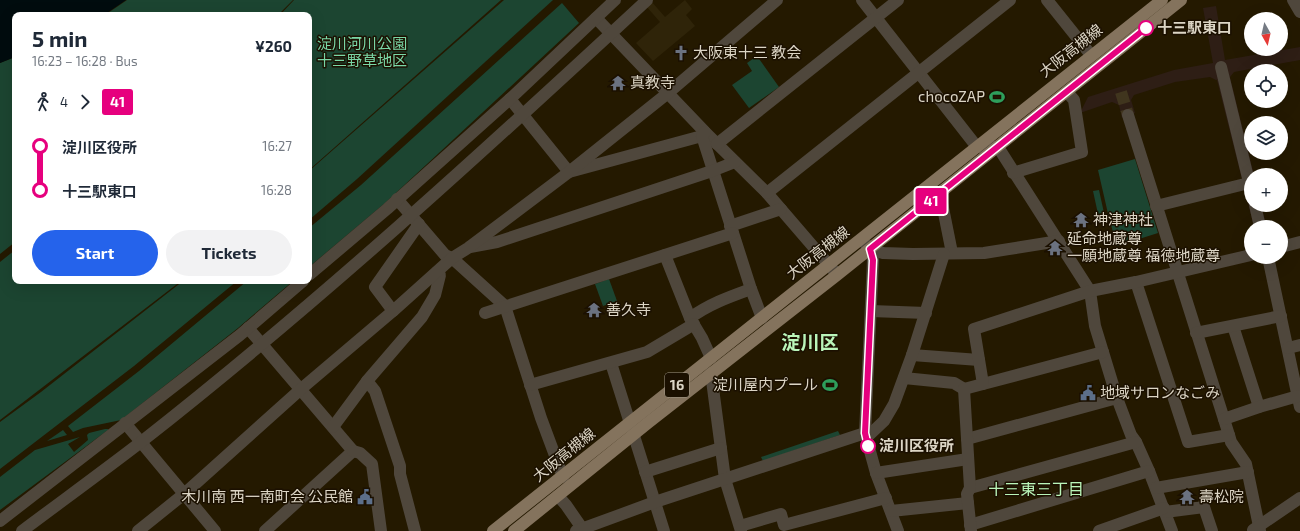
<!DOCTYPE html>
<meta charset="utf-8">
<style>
:root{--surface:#fff;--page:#f2f2f3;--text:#1f2937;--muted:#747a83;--accent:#2563eb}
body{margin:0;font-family:"Exo 2","Noto Sans JP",sans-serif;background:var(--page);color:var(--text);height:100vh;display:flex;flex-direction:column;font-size:15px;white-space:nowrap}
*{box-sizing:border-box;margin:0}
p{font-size:13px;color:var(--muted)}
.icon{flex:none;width:22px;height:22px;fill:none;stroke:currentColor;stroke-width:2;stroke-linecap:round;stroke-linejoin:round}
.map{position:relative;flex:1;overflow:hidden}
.drawer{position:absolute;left:12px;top:12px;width:300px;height:272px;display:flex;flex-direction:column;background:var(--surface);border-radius:8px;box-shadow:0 4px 16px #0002}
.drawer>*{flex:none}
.badge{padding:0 8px;border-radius:3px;font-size:14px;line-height:26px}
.needle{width:26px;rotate:172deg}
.controls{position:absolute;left:1244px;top:12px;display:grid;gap:8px}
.controls a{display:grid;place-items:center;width:44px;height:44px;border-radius:50%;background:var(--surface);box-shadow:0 4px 16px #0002;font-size:20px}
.map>.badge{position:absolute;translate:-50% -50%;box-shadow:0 0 0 2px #fff}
.legs{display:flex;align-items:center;gap:6px;height:44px;padding:0 20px;font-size:13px}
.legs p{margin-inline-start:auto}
.overview{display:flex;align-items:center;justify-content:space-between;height:68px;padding:0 20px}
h1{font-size:22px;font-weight:700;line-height:30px}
.action{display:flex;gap:8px;margin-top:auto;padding:8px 20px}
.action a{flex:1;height:46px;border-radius:24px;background:var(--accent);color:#fff;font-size:16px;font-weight:700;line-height:46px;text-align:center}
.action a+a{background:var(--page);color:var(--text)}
ul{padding:0 20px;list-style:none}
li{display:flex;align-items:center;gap:14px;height:44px;font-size:15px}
li i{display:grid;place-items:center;width:6px;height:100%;margin:0 5px;background:currentColor}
li i::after{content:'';width:10px;height:10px;margin:-5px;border:3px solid;border-radius:50%;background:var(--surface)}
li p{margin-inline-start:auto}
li:first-child i{background:linear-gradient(#0000 50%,currentColor 0)}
li:last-child i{background:linear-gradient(currentColor 50%,#0000 0)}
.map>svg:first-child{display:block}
.commercial{fill:#2e1e15}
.built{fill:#2f2409}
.green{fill:#1c4531}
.water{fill:#000c0e}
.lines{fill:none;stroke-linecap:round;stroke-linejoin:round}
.minor-tunnel{stroke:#40351e;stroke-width:12;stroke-dasharray:12 6;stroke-linecap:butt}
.minor{stroke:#4f473c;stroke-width:12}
.major{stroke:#84735d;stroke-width:12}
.line-1-casing{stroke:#fff;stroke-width:9}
.line-1{stroke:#e6007e;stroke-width:6}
.stop-1-dot{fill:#fff;stroke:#e6007e;stroke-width:2}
.labels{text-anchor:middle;stroke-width:3;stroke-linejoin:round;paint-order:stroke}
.shield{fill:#1b1000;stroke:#a29a8a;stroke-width:1}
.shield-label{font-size:14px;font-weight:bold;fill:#dcd5c5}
.stop-label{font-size:15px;font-weight:bold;fill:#dcd5c5;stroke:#1b1000;text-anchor:start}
.park-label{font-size:15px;fill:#7ad7a6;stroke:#1b1000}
.street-label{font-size:15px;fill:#dcd5c5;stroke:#1b1000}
.poi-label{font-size:15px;fill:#dcd5c5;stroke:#1b1000;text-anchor:start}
.neighbourhood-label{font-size:16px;fill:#baf5b9;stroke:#1b1000}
.district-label{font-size:19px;font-weight:bold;fill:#baf5b9;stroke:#1b1000}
</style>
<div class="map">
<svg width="1300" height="531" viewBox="0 0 1300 531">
<rect width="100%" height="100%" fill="#241900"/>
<path class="commercial" d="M1216 6 1225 60 1300 47V60L1234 72 1230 77 1254 175H1251V205H1261L1267 227H1254L1217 80 1220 79 1216 80 1210 77 1175 82 1134 95 1131 100 1135 113 1122 118 1119 105 1112 102 1080 113 1088 97 1174 70 1213 63 1203 8Z"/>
<path class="built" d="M685 0 692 9 686 15 695 26 653 61 636 43 660 22 646 6 651 1 665 17Z"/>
<g class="green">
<path d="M127 0H293L278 15H105Z"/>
<path d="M294 0H501L309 170V15H280Z"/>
<path d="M504 0H553L357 179 309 220V171Z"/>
<path d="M562 3 579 23 385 203 309 267V228L361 185Z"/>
<path d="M757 56 779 87 749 108 732 85 752 71 747 63Z"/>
<path d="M15 57V242L0 254V63Z"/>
<path d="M1135 159 1158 233 1117 246 1109 218 1098 170Z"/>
<path d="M1099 190 1104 213 1098 214 1093 191Z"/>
<path d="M15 250V281H181L0 420V262Z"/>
<path d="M609 279 617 301 603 306 595 284Z"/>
<path d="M183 281H237L134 366 0 469V422L41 392Z"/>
<path d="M247 281H293L238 328 121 420 83 428 73 432 68 426 139 371Z"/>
<path d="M105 429H108V430L0 510V477L35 450 80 437 68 444 74 452 88 440 87 435 89 433Z"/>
<path d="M63 430 67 435 47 441Z"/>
<path d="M838 431 840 435 763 461 761 457Z"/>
</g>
<path class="water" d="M0 0H126L104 15H15V57L0 63Z"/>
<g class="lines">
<path class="minor-tunnel" d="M1121 92 1128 115"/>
<g class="minor">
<path d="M862 0 977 147H998L1090 291 1095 326 1117 398 1131 435 1136 442 1149 471 1172 531"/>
<path d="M1047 0 1091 55"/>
<path d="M1293 0 1300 12"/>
<path d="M596 18 705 132 767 193 835 272"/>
<path d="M1221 67 1251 190"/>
<path d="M510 99 569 172 702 136"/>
<path d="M1128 115 1229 435 1231 442 1246 464 1260 531"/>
<path d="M705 132 702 136 751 289 762 318"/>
<path d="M717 144 898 0"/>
<path d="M1013 173 1082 152 1074 100 1067 92"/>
<path d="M767 193 1010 0"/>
<path d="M940 193 952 253"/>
<path d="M397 199 445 255 452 258 505 306 541 418 563 477"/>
<path d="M1255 205 1260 227"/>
<path d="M1156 206 1249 183"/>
<path d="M730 226 781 209"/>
<path d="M864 242 870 249 873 260 865 433 876 473 898 531"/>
<path d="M470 247 497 242 712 171 735 162"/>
<path d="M1281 247 1300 242"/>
<path d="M870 249 883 253 913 254 984 253 1059 241"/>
<path d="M665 255 690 318 702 338 711 358"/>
<path d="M1268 257 1300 407"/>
<path d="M309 275 387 209 510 99 615 0"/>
<path d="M1136 282 1188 442 1229 435"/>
<path d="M393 311 375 287 419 224"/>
<path d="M871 311 926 313"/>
<path d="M485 313 733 233"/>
<path d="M690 318C709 304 729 297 751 289"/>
<path d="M1233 326 1259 407"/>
<path d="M248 328 353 451 265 531"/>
<path d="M1196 333 1281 316"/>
<path d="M1288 348 1300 345"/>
<path d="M912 355 979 360"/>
<path d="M611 363 664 531"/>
<path d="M711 373 725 479 741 531"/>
<path d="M904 378 954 383 964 389"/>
<path d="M367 381 375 391 400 466V474L415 531"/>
<path d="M983 384 1103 352"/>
<path d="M530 385 647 352 694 324"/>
<path d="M1224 419 1259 407 1298 396"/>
<path d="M125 423 215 531"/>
<path d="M333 427 367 381 422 317 435 295 440 275 437 272"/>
<path d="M866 438 884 421 894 404 912 355 944 254"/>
<path d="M967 439 1117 398"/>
<path d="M353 451 360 453 372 464 381 531"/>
<path d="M645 472 721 448"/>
<path d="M876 473 968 459"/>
<path d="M970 488 1136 442"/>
<path d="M1156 488 1248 472"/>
<path d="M558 496 566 505 584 531"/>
<path d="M891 511 968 503"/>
<path d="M1165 512 1204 507 1212 531"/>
<path d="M0 521 240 335 303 281"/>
<path d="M970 525 1149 471"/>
<path d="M740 526 781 514 784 525 886 498"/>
<path d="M1253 530 1300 498"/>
<path d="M22 531C62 501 102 472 141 442 317 304 483 152 647 0"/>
<path d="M138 531 184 494 301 389 393 311 452 258 468 248 569 172 668 93 777 0"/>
<path d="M576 531 655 502 865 433"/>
<path d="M971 531 967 494 970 488 964 389 983 384 974 329 1090 291 1136 282 1251 255"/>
<path d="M1099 531 1164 508"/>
</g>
<g class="major">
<path d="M493 531 1162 0"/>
<path d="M514 531 649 422 837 275 1181 0"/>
</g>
</g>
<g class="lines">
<defs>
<path id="line-1" d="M868 446 865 433 873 260 870 249 1146 28"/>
</defs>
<use href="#line-1" class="line-1-casing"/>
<use href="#line-1" class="line-1"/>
</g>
<defs>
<symbol id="church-bare" viewBox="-9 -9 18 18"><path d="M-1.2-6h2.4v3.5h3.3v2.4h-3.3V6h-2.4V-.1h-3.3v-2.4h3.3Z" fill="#6b7280" stroke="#1b1000" stroke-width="2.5" paint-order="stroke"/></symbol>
<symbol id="temple-bare" viewBox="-9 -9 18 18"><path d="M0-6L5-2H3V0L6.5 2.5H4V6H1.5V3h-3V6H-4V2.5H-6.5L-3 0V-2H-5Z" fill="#6b7280" stroke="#1b1000" stroke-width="2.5" paint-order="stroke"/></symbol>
<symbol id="stadium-bare" viewBox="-9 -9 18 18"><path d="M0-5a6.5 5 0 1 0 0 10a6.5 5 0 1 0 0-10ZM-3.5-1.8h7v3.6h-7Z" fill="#2e9e5b" stroke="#1b1000" stroke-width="2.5" paint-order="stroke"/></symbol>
<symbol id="civic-bare" viewBox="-9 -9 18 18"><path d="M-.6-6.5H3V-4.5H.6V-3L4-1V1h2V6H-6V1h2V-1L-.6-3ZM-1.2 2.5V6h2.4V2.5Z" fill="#5c6f8a" stroke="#1b1000" stroke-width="2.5" paint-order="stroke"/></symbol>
</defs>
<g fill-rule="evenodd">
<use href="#church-bare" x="670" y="42" width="22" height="22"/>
<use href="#temple-bare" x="607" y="72" width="22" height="22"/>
<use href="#stadium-bare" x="986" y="86" width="22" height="22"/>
<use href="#temple-bare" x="1070" y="209" width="22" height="22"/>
<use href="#temple-bare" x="1044" y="237" width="22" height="22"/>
<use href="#temple-bare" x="583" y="299" width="22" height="22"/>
<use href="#stadium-bare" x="819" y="374" width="22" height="22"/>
<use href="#civic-bare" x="1077" y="382" width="22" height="22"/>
<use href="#civic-bare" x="354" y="486" width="22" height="22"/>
<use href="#temple-bare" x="1176" y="486" width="22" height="22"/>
</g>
<g class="stop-1-dot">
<circle cx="1146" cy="28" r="7"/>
<circle cx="868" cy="446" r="7"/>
</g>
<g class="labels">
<rect class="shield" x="665" y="373" width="24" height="24" rx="3"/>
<g class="shield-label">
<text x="677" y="390">16</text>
</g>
<g class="stop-label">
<text x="1157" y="33">十三駅東口</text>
<text x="879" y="451">淀川区役所</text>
</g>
<g class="park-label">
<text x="362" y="49">淀川河川公園<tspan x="362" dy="17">十三野草地区</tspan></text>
</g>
<g class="street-label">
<text transform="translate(1071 51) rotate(-38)" y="5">大阪高槻線</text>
<text transform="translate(818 253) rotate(-38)" y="5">大阪高槻線</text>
<text transform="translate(564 455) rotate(-39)" y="5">大阪高槻線</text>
</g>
<g class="poi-label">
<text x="693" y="58">大阪東十三 教会</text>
<text x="630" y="88">真教寺</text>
<text x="985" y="102" text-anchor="end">chocoZAP</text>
<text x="1093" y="225">神津神社</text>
<text x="1067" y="244">延命地蔵尊<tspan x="1067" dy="17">一願地蔵尊 福徳地蔵尊</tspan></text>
<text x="606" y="315">善久寺</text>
<text x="818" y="390" text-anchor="end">淀川屋内プール</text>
<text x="1100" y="398">地域サロンなごみ</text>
<text x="353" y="502" text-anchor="end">木川南 西一南町会 公民館</text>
<text x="1199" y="502">壽松院</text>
</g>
<g class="neighbourhood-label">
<text x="1036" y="495">十三東三丁目</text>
</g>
<g class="district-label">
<text x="810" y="349">淀川区</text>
</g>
</g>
</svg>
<div class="controls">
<a><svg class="needle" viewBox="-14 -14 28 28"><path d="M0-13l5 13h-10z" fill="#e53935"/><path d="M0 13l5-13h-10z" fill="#747a83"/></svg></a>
<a><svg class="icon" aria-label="locate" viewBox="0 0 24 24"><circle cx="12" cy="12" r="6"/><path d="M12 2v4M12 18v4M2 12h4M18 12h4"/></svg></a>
<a><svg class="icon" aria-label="layers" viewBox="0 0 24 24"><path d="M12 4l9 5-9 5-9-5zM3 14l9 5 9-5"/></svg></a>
<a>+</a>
<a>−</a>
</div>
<b class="badge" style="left:931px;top:201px;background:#e6007e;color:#fff">41</b>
<section class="drawer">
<div class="overview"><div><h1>5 min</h1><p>16:23 – 16:28 · Bus</p></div><b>¥260</b></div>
<div class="legs"><svg class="icon" aria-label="walk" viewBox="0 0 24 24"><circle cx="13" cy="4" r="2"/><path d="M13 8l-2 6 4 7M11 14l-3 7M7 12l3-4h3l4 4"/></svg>4<svg class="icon" aria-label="forward" viewBox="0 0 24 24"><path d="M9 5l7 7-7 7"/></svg><b class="badge" style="background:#e6007e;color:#fff">41</b></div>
<ul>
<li><i style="color:#e6007e"></i><b>淀川区役所</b><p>16:27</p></li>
<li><i style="color:#e6007e"></i><b>十三駅東口</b><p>16:28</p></li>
</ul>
<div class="action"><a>Start</a><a>Tickets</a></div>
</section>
</div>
